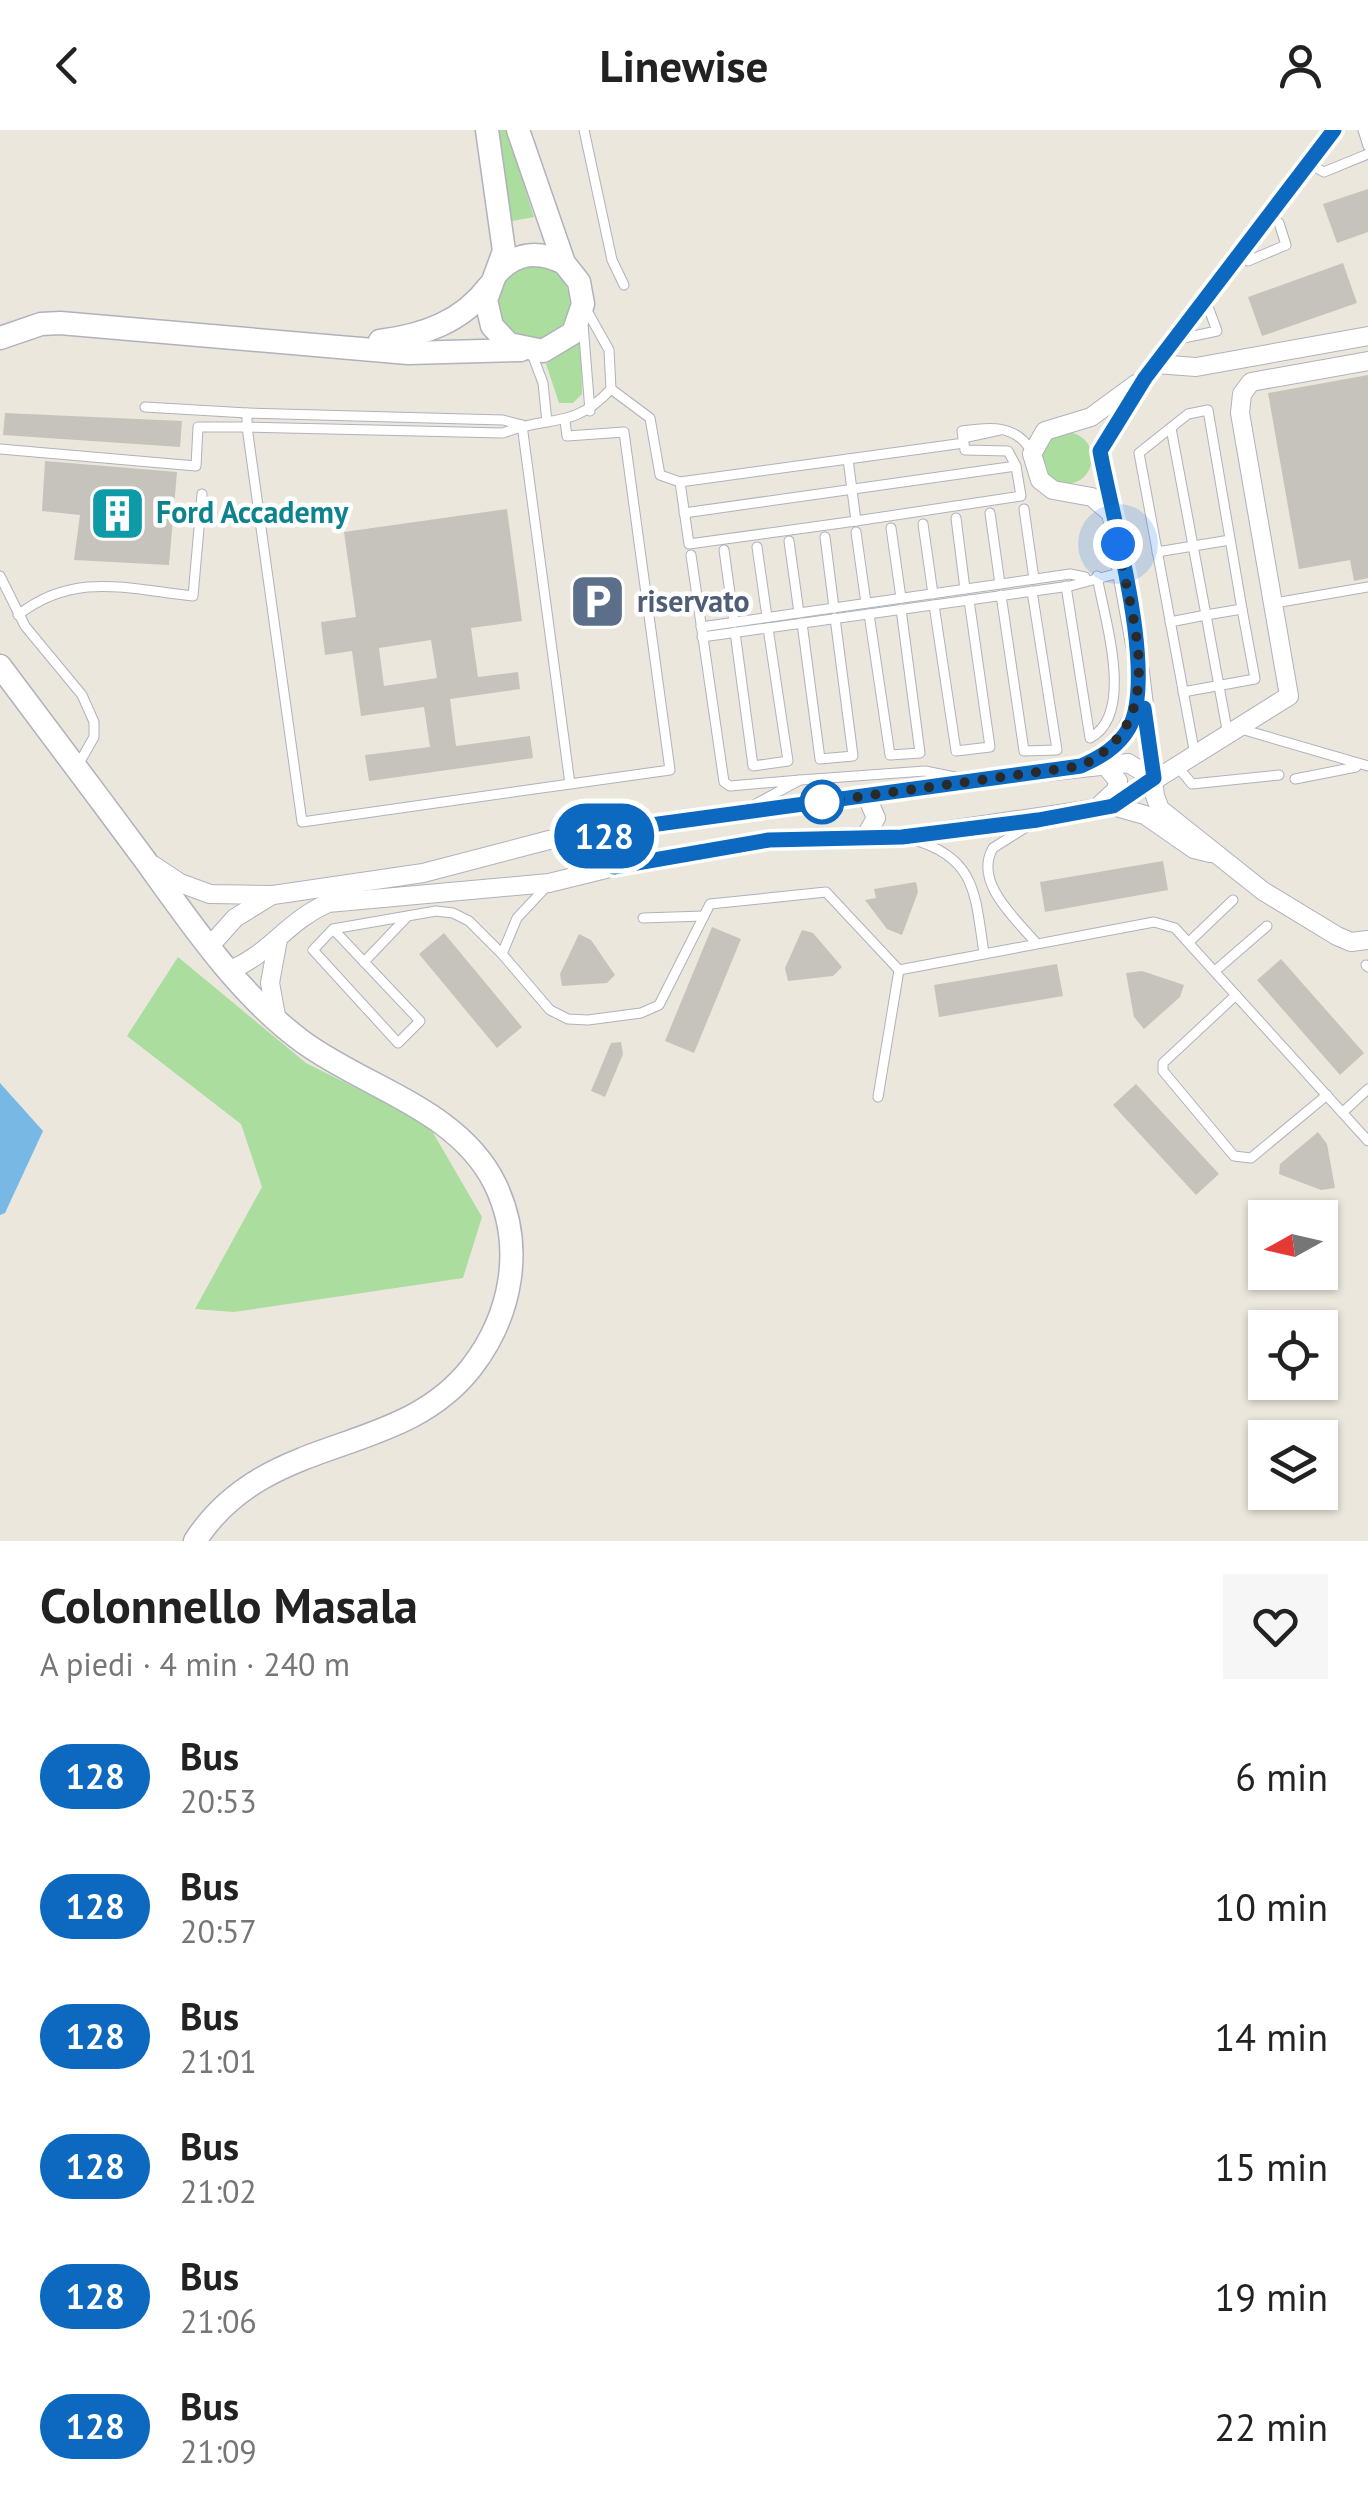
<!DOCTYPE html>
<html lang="it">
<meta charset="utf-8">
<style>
:root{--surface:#fff;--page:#f6f6f6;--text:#222;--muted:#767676}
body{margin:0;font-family:"PT Sans",sans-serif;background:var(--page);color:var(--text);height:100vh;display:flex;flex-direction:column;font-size:38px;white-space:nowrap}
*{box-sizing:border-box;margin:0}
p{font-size:32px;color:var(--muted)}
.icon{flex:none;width:55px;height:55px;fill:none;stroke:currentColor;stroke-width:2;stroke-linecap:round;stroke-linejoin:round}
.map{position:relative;height:1411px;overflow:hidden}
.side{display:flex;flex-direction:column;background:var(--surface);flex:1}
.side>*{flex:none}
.badge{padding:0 20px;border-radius:32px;font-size:35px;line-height:65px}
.needle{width:65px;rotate:262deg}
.fabs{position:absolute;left:1248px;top:1070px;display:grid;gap:20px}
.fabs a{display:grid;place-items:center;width:90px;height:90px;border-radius:0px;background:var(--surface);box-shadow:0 2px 8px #0004;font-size:50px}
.you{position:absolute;width:50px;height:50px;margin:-25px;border:8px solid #fff;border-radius:50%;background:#1a73e8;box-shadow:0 0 0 15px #1a73e833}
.map>.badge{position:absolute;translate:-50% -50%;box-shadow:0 0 0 5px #fff}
.round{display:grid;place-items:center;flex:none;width:105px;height:105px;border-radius:0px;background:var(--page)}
.headline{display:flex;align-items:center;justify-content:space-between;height:170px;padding:0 40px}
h1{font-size:48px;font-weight:700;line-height:75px}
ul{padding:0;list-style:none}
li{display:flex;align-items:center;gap:30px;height:130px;padding:0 40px}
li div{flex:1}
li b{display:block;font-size:38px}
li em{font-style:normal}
li .badge{min-width:110px;font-weight:700;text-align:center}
header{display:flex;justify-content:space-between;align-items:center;height:130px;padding:0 40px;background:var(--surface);font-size:45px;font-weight:700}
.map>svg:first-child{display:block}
.green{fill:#aadd9e}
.water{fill:#78b8e5}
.building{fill:#c6c3bc;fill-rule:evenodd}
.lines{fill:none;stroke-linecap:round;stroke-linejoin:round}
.lane-casing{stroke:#b0b1bc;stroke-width:11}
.street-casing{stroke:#b0b1bc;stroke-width:20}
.secondary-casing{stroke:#b0b1bc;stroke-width:25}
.lane{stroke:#fff;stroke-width:9}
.street{stroke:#fff;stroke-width:18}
.secondary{stroke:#fff;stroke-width:22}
.line-casing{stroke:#fff;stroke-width:22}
.line{stroke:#0c69bf;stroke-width:15}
.walk{stroke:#2a2a2a;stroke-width:10;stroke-dasharray:0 18}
.stop-dot{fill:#fff;stroke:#0c69bf;stroke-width:5}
.labels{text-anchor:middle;stroke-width:9;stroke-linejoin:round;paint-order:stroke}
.culture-label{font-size:30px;font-weight:bold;fill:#0d838f;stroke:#fff;text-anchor:start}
.service-label{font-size:30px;font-weight:bold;fill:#4e5e75;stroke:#fff;text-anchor:start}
</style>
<header><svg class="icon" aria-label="back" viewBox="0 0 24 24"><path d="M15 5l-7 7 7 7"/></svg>Linewise<svg class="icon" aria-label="person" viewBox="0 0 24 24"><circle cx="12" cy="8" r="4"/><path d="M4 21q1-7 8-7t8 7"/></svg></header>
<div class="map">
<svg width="1368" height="1411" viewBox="0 0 1368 1411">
<rect width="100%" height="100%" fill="#ebe7dd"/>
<g class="green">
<path d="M493 0H507L534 87 507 92Z"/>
<circle cx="533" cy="172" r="37"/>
<path d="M581 210 582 264 573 273H559L546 234Z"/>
<circle cx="1066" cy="328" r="26"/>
<path d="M178 827 306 933 428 994 482 1087 463 1148 234 1182 195 1179 262 1057 241 994 127 906Z"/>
</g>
<path class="water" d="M0 953 43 1001 5 1083 0 1085Z"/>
<g class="building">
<path d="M1368 59V102L1337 113 1323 74Z"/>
<path d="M1343 133 1357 173 1262 206 1248 167Z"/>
<path d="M1368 245V448L1354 451 1350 430 1299 439 1268 263Z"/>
<path d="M5 283 182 291 180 317 3 305Z"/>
<path d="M45 331 177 342 169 435 74 430 80 385 42 381Z"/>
<path d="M507 379 522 491 471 498 478 547 518 542 520 559 450 569 456 616 530 606 533 628 369 651 365 625 430 617 424 577 361 586 352 521 325 525 321 492 356 487 344 402ZM431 510 437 548 384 556 379 518Z"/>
<path d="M1163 731 1168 760 1045 782 1040 752Z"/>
<path d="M916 752 918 762 902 805 887 799 865 770 876 768 874 759Z"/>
<path d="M712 797 741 809 694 923 665 911Z"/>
<path d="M802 800 813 803 842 837 833 846 788 851 785 838Z"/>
<path d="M444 803 522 897 497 918 419 824Z"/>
<path d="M579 804 591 810 615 845 607 853 562 856 560 844Z"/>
<path d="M1281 829 1364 923 1340 945 1257 850Z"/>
<path d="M1057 834 1063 866 939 887 934 855Z"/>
<path d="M1142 841 1184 855 1180 867 1144 899 1134 887 1126 843Z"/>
<path d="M621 912 623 924 605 967 591 961 611 913Z"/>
<path d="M1136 954 1219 1044 1196 1065 1113 975Z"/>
<path d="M1318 1002 1327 1014 1335 1058 1321 1060 1279 1044 1280 1034Z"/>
</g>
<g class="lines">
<defs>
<g id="lane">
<path d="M584 0 612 130 624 155"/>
<path d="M1363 0 1368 16"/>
<path d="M1309 34 1324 42 1368 24"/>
<path d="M1240 125 1248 131 1286 115 1279 93 1270 86"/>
<path d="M583 194 590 281"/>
<path d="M1179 209 1217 201 1206 171"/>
<path d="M532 224 543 253 547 292"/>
<path d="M611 259 650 288 660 345 680 352"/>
<path d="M145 277 247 283"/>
<path d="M522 295 570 654 670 640 624 302 567 306 565 291"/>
<path d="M522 295 503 290 247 283V297L503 303C550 284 572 301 611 259L609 220 586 179"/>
<path d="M963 308 1000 300"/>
<path d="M964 313 848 329 856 391 1021 366 1016 336 1008 321 965 320 962 301C989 297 1016 294 1031 321"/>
<path d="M0 319 196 336 198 297H247L302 692 570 654"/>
<path d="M848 329 680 352 689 414 856 391"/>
<path d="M1024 379 1034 449"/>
<path d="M684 383 1016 336"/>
<path d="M990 383 1000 454"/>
<path d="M956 388 965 459"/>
<path d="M923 394 933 464"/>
<path d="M891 398 901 468"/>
<path d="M856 402 866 473"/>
<path d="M825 407 834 478"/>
<path d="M789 411 799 483"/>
<path d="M757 417 767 487"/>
<path d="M724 420 734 492"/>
<path d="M1157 422 1230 410"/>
<path d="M691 425 724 652 730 656 800 650 752 676"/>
<path d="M0 446 25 496 82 565 94 592V607L78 635"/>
<path d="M1066 456 1090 608C1136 584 1104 488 1097 446"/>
<path d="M1001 465 1024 621 1057 620 1032 461"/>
<path d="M1275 473 1368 457"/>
<path d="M934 475 956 621 990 617 969 470"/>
<path d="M869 484 890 625 920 623 901 479"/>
<path d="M18 485C75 441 127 459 193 466L202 364"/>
<path d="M1170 492 1206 485 1171 298"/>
<path d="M802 493 820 629 853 626 835 488"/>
<path d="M701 497 1070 444 1085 447"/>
<path d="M735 502 753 636 788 631 768 498"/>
<path d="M702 507 1070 456 1123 442"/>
<path d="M1183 562 1255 549 1242 479"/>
<path d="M1241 599 1368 636"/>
<path d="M1195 625 1139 323 1188 284 1208 280 1242 479 1206 485 1228 605"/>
<path d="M1177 636 1192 654 1279 645"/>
<path d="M1295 649 1356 637"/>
<path d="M800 650 925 641 955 647"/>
<path d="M1031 694 993 718C973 752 1016 789 1036 813"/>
<path d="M914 710C977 728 975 766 984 823"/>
<path d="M643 788 704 786"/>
<path d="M333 799 420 891 398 913 313 820 333 799 436 781 453 783 469 791 502 824 550 880 568 889 588 890 641 883 659 875 710 774 826 762 899 840 1154 792 1175 798 1368 1011"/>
<path d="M1189 812 1233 770"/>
<path d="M502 824 517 788 547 756"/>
<path d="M364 832 406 788"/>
<path d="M1366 835 1368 837"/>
<path d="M1215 841 1267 796"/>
<path d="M1236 865 1163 933V941L1234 1026 1251 1028 1327 965"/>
<path d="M878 967 899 840"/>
<path d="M1343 982 1368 959"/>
</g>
<g id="street">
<path d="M1156 234 1196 237 1368 206"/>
<path d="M1100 321 1145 248 1334 0"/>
<path d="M1101 326 1140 542 1155 666 1160 679 1263 761 1337 806 1351 812 1368 810"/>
<path d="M1113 385 1092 367 1053 360 1040 350 1032 324 1045 301 1091 287 1136 254"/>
<path d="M1090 632C1118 619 1132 598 1138 568"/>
<path d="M1101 674 1116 660 1118 651 1105 635"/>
<path d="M1113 676 1145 685 1194 719 1210 723"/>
<path d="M607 701 602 723 614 737"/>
<path d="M866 705 876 688 867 667"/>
<path d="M153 735 180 753 210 764 273 765 423 743 549 710 973 650 1128 633 1153 648"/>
<path d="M209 817 235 788 272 765"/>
<path d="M231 840C273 821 286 792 328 773L549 753 614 737 769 710 902 707 1113 676 1289 566 1240 283 1242 264 1251 252 1368 231"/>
<path d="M277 891 270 853 278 809"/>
</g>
<g id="secondary">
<path d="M487 0 504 121 486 170 492 196 509 214 543 221 573 203 583 174 579 152 564 133 518 0"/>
<path d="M496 144C516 122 538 120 564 133"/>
<path d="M0 208 41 194 60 193 408 223 521 220"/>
<path d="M380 211C424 205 462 192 489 156"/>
<path d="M0 536C48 600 97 665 145 730 191 794 239 865 303 912 366 958 459 980 495 1054 525 1116 512 1185 471 1238 399 1330 266 1301 195 1411"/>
</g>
</defs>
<use href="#lane" class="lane-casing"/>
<use href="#street" class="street-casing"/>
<use href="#secondary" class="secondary-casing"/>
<use href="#lane" class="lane"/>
<use href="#street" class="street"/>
<use href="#secondary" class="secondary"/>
</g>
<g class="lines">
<defs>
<path id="line" d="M1144 578 1154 648 1113 676 1038 690 902 707 769 710 614 737 602 723 607 701 1081 636C1101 627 1118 617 1129 598 1158 545 1111 383 1100 321L1145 248 1334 0"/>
</defs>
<use href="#line" class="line-casing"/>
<use href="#line" class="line"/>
<path class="walk" d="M822 672 1081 636C1172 592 1132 493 1118 414"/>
</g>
<defs>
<symbol id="building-square" viewBox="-11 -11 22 22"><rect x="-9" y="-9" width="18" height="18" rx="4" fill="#0f9aa8" stroke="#fff"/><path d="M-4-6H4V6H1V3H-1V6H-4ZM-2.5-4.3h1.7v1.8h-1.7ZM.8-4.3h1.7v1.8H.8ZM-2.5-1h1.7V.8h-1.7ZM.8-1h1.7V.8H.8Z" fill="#fff"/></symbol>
<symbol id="parking-square" viewBox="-11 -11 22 22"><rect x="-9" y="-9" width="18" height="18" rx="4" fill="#5c6f8a" stroke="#fff"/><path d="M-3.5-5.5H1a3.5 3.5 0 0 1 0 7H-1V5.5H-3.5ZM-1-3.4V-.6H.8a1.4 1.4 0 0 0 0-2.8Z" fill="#fff"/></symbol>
</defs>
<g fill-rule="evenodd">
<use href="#building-square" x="86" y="352" width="63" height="63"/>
<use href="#parking-square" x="566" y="440" width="63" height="63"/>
</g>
<circle class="stop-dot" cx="822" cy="672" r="20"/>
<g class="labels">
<g class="culture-label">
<text x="156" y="393">Ford Accademy</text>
</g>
<g class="service-label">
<text x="637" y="482">riservato</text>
</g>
</g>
</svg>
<div class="fabs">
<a><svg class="needle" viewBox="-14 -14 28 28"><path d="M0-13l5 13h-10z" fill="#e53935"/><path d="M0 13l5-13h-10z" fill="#767676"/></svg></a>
<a><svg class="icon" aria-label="locate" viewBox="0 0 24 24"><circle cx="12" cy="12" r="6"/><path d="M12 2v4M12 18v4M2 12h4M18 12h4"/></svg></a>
<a><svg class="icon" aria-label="layers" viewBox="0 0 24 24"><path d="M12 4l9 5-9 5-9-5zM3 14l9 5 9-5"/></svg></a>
</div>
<div class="you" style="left:1118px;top:414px"></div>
<b class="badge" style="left:604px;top:706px;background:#0c69bf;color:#fff">128</b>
</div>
<section class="side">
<div class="headline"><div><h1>Colonnello Masala</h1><p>A piedi · 4 min · 240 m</p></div><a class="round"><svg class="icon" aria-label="heart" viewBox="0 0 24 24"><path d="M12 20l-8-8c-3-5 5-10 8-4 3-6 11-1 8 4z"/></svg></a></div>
<ul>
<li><span class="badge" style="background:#0c69bf;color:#fff">128</span><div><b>Bus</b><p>20:53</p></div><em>6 min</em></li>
<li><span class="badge" style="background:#0c69bf;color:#fff">128</span><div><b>Bus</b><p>20:57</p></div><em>10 min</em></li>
<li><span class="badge" style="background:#0c69bf;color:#fff">128</span><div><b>Bus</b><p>21:01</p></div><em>14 min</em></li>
<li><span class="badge" style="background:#0c69bf;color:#fff">128</span><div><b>Bus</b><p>21:02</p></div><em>15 min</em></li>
<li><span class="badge" style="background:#0c69bf;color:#fff">128</span><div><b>Bus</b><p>21:06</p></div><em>19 min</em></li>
<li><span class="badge" style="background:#0c69bf;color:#fff">128</span><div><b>Bus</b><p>21:09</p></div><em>22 min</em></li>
</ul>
</section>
